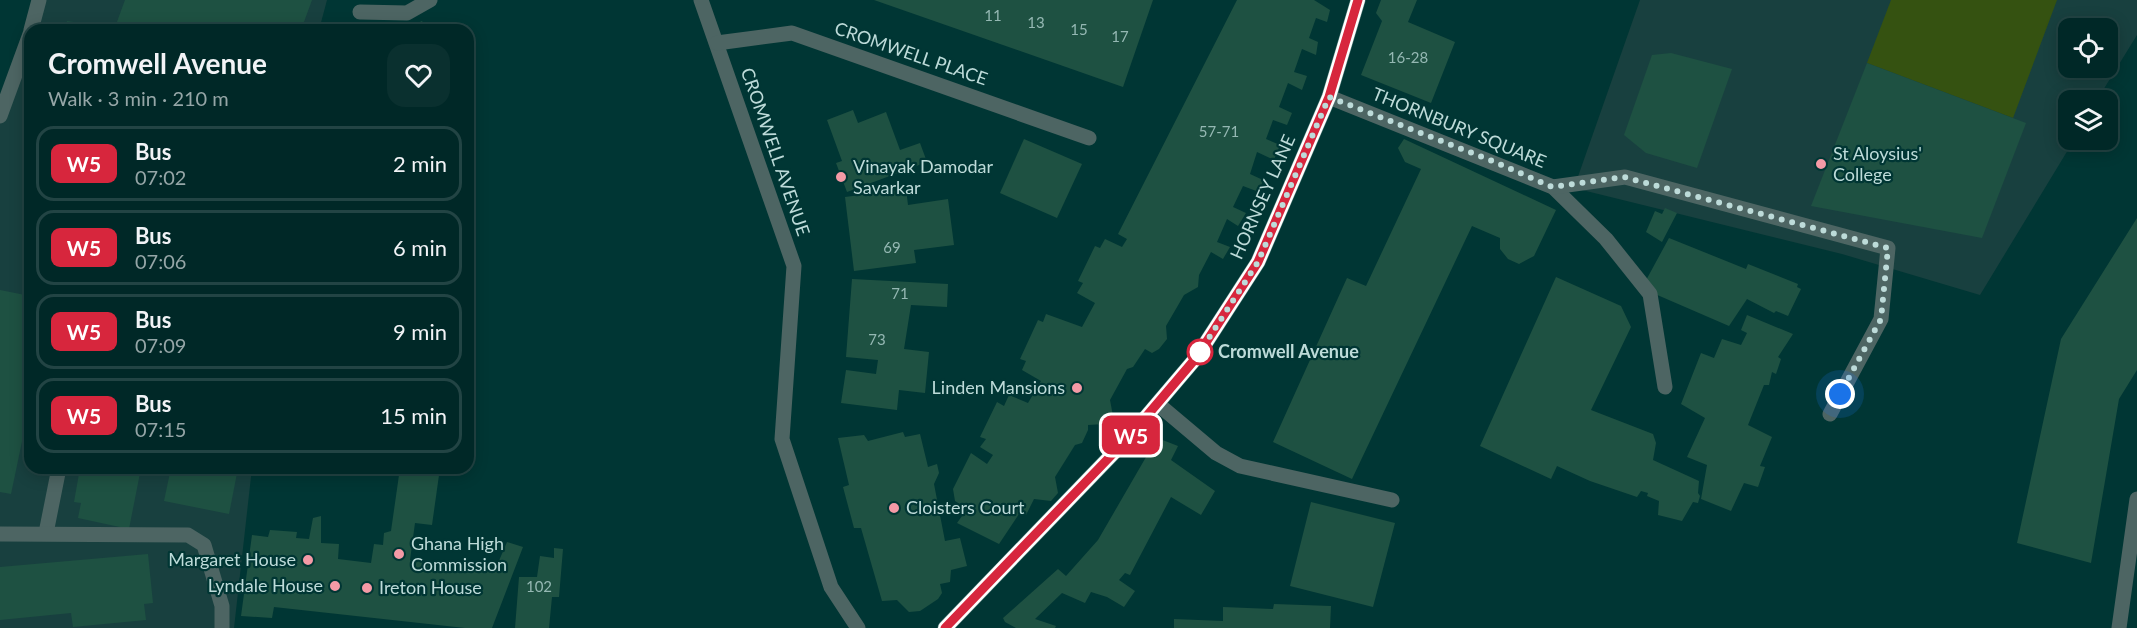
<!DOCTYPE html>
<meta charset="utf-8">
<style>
:root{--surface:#002827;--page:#0a302f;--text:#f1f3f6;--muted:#95a6a7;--line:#244}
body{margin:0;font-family:Lato,sans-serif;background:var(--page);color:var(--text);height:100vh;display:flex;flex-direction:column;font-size:22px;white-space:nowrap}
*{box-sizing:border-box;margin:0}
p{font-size:20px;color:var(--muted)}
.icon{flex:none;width:33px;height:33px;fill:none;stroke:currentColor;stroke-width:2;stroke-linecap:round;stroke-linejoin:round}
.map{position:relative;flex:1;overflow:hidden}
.sheet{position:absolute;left:24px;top:24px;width:450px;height:450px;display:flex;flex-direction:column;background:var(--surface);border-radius:18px;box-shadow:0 3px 15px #0003,0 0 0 2px var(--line)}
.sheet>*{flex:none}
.badge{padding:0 12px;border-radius:9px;font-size:21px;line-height:39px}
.fabs{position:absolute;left:2058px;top:18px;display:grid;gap:12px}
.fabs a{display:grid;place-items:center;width:60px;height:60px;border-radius:12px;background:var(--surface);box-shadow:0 3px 15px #0003,0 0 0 2px var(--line);font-size:30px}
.you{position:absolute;width:30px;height:30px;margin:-15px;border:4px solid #fff;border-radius:50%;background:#1a73e8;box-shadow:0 0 0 9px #1a73e833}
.map>.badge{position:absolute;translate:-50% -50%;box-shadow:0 0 0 3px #fff}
.round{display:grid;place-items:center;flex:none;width:63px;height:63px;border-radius:18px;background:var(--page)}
.overview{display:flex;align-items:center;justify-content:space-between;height:102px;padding:0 24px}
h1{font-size:28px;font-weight:700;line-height:45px}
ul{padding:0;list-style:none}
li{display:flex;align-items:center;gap:18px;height:75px;margin:0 12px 9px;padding:0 12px;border:3px solid var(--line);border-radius:18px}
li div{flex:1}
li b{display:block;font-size:22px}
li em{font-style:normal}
li .badge{min-width:66px;font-weight:700;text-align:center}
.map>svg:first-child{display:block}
.built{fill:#18403f;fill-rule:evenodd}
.green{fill:#355211}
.building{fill:#1e5142}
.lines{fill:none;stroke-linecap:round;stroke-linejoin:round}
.lane{stroke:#4d6563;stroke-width:15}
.street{stroke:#4d6563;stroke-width:15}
.secondary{stroke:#5c8481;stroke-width:15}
.line-casing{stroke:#fff;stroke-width:14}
.line{stroke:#d7263d;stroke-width:9}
.walk{stroke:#bddbd9;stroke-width:6;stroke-dasharray:0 10.8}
.poi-dot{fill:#f49aa6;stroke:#003634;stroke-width:2}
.stop-dot{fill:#fff;stroke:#d7263d;stroke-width:3}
.labels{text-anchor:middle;stroke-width:4.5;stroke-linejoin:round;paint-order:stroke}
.number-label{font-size:15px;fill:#95b8b3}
.street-label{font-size:18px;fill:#bddbd9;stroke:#003634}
.poi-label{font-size:18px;fill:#bddbd9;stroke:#003634;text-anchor:start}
.stop-label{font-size:18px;font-weight:bold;fill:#bddbd9;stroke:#003634;text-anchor:start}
</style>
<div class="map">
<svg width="2137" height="628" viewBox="0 0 2137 628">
<rect width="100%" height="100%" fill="#003634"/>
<g class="built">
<path d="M39 0H327L319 30H31Z"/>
<path d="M1640 0H2137V35L2097 100H2068V140H2074L1980 295 1842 254 1574 188ZM2068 28H2108V68H2068Z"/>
<path d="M30 34V468H252L234 628H0V116Z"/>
</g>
<path class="green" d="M1891 0H2057L2013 118 1867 63Z"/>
<g class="building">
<path d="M125 0H312L301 30H114Z"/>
<path d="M874 0H1153L1123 87Z"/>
<path d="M1237 0H1314L1330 10 1327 22 1316 18 1309 38 1318 42 1316 55 1302 49 1294 72 1307 76 1302 90 1288 83 1279 107 1292 113 1287 125 1273 120 1266 139 1280 145 1274 160 1257 152 1250 174 1263 180 1259 192 1243 186 1233 207 1246 213 1238 226 1227 219 1217 242 1230 247 1223 259 1211 252 1199 275 1198 287 1184 295 1166 326 1167 339 1159 349 1152 353 1145 349 1133 367 1127 369 1110 400 1113 416 1104 424 1088 425V430L1082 443 1075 445 1055 477 1058 493 1051 501 1034 499 1026 515 1019 514 999 544 957 523 967 509 955 501 953 489 971 453 987 464 993 455 980 447 986 439 980 437 997 402 1004 406 1009 395 1028 403 1041 381 1022 370 1026 361 1020 359 1038 320 1043 322 1046 314 1082 327 1095 303 1077 293 1083 283 1078 281 1095 246 1100 248 1105 239 1122 247 1127 239 1118 234Z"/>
<path d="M1381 0H1417L1408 22 1455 42 1431 103 1361 75 1382 21 1376 13Z"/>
<path d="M67 21 107 27V30H66Z"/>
<path d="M422 21 427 30H403Z"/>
<path d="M1671 53 1732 69 1697 168 1646 153 1624 135 1652 55Z"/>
<path d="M1867 63 2026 123 1982 238 1811 206Z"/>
<path d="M853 110 858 123 886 112 900 150 920 143 927 162 847 192 836 163 842 161 827 120Z"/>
<path d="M1024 139 1082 164 1057 218 1000 193Z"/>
<path d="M1404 139 1556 210 1534 256 1519 264 1508 259 1500 249V238L1472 226 1352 479 1273 442 1347 278 1366 286 1421 169 1405 162 1398 148Z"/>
<path d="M906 189 908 205 948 199 954 245 914 250 916 263 854 271 845 197Z"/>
<path d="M1665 208 1677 213 1662 242 1646 232 1655 211 1662 214Z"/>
<path d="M2137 218V370L2119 399 2091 563 2017 543 2061 339Z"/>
<path d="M1669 238 1746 269 1748 264 1798 284 1797 287 1801 289 1788 316 1776 311 1774 313 1747 299 1729 326 1655 294 1644 284Z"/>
<path d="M1556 277 1621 306 1631 327 1591 410 1653 434 1656 443 1653 460 1699 481 1698 493 1700 496 1698 503 1693 502 1682 521 1658 515 1659 501 1647 496 1648 493 1641 491 1637 497 1590 481 1557 466 1551 479 1480 446Z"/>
<path d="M852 279 948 284 947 307 911 305 904 349 929 352 925 393 899 390 897 410 841 403 846 370 876 374 878 360 846 357Z"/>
<path d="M0 290 30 296V403L11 494 0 492Z"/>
<path d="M1747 315 1793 334 1778 357 1781 359 1776 374 1772 372 1769 385H1764L1748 425 1772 437 1760 466 1765 467 1758 487 1744 483 1731 511 1701 499 1707 465 1687 457 1705 418 1681 404 1701 353 1714 358 1722 339 1741 345 1747 333 1741 330Z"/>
<path d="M903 432 905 437 920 434 928 467 937 464 939 473 934 484 945 541 960 538 967 566 951 570 950 582 940 584 942 593 938 599 920 611 909 612 897 600 882 601 861 528H854L843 487 849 485 838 438 864 435 868 441Z"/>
<path d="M1160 439 1178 446 1171 460 1215 491 1201 515 1171 497 1130 575 1125 573 1119 580 1135 591 1124 607 1107 597 1091 592 1085 603 1062 593 1035 619 1056 626 1055 628H1016L1005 622 1003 618 1058 569 1066 576 1098 540 1153 445Z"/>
<path d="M80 468H141L129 529 78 518 81 503 74 502Z"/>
<path d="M171 468H238L229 514 164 501Z"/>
<path d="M384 468H440L432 525 415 523 410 560 495 570 507 542 523 547 492 628H465L274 607 272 618 241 616 252 535 268 537 270 530 297 532 296 538 309 539 313 518 321 516V543L339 544 338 559 371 563 374 544 383 545 384 533 391 531 399 475 383 474Z"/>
<path d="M1311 502 1395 523 1373 607 1290 586Z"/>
<path d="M554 548 563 549 559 597H552L549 628H515L519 577H537L540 556 554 558Z"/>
<path d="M148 554 153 603 144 604 146 620 73 627 71 613 0 620V567Z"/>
<path d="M1274 604 1331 606 1330 628H1174V619L1223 621V607L1273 609Z"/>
</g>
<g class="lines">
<g class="lane">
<path d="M360 12 407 13 430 0"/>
<path d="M1329 97 1553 187 1606 239 1650 294 1665 387"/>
<path d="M1553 187 1625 177 1888 248 1881 319 1830 414"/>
<path d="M46 533 59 468"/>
<path d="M0 534 188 535 204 545 222 606V628"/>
</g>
<g class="street">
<path d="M701 0 794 266 782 439 831 587 858 628"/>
<path d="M31 30 39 0"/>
<path d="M717 43 792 33 1089 138"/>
<path d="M0 116 30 34"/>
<path d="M1159 405 1216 453 1240 466 1392 500"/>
<path d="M2119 628 2137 499"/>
</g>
<path class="secondary" d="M945 628 1128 438 1196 358 1258 262 1329 97 1358 0"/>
</g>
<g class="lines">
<defs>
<path id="line" d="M945 628 1128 438 1196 358 1258 262 1329 97 1358 0"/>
</defs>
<use href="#line" class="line-casing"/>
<use href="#line" class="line"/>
<path class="walk" d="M1200 352 1196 358 1258 262 1329 97 1495 162 1552 187 1624 177 1888 248 1881 319 1840 394"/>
</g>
<g class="poi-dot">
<circle cx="1821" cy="164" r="6"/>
<circle cx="841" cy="177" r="6"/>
<circle cx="1077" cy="388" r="6"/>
<circle cx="894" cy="508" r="6"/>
<circle cx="399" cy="554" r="6"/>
<circle cx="308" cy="560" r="6"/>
<circle cx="335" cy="586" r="6"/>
<circle cx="367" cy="588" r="6"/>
</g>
<circle class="stop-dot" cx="1200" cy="352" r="12"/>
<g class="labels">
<g class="number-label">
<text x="993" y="21">11</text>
<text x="1036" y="28">13</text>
<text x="1079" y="35">15</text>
<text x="1120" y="42">17</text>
<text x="1408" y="63">16-28</text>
<text x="1219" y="137">57-71</text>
<text x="892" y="253">69</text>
<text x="900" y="299">71</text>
<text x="877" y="345">73</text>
<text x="539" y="592">102</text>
</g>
<g class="street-label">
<text transform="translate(911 54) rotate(19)" y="6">CROMWELL PLACE</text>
<text transform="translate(1459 128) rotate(22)" y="6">THORNBURY SQUARE</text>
<text transform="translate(775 152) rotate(71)" y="6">CROMWELL AVENUE</text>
<text transform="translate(1263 197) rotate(-66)" y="6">HORNSEY LANE</text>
</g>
<g class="poi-label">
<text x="1833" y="160">St Aloysius'<tspan x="1833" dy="21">College</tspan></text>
<text x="853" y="173">Vinayak Damodar<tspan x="853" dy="21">Savarkar</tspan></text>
<text x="1065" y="394" text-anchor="end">Linden Mansions</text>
<text x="906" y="514">Cloisters Court</text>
<text x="411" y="550">Ghana High<tspan x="411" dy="21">Commission</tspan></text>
<text x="296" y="566" text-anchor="end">Margaret House</text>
<text x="323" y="592" text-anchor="end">Lyndale House</text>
<text x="379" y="594">Ireton House</text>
</g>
<g class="stop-label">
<text x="1218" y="358">Cromwell Avenue</text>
</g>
</g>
</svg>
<div class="fabs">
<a><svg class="icon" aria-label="locate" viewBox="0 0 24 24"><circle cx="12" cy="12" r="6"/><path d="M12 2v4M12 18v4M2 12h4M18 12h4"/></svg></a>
<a><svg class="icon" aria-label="layers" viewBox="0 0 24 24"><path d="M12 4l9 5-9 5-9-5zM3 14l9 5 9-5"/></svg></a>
</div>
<div class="you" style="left:1840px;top:394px"></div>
<b class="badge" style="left:1131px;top:435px;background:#d7263d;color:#fff">W5</b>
<section class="sheet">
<div class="overview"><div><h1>Cromwell Avenue</h1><p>Walk · 3 min · 210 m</p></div><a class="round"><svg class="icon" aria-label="heart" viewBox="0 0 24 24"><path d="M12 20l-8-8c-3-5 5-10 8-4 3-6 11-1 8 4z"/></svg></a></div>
<ul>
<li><span class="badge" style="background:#d7263d;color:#fff">W5</span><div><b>Bus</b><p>07:02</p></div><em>2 min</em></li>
<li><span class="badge" style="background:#d7263d;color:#fff">W5</span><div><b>Bus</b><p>07:06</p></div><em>6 min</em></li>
<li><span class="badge" style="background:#d7263d;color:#fff">W5</span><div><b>Bus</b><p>07:09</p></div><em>9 min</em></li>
<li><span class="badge" style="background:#d7263d;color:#fff">W5</span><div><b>Bus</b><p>07:15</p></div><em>15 min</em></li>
</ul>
</section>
</div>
